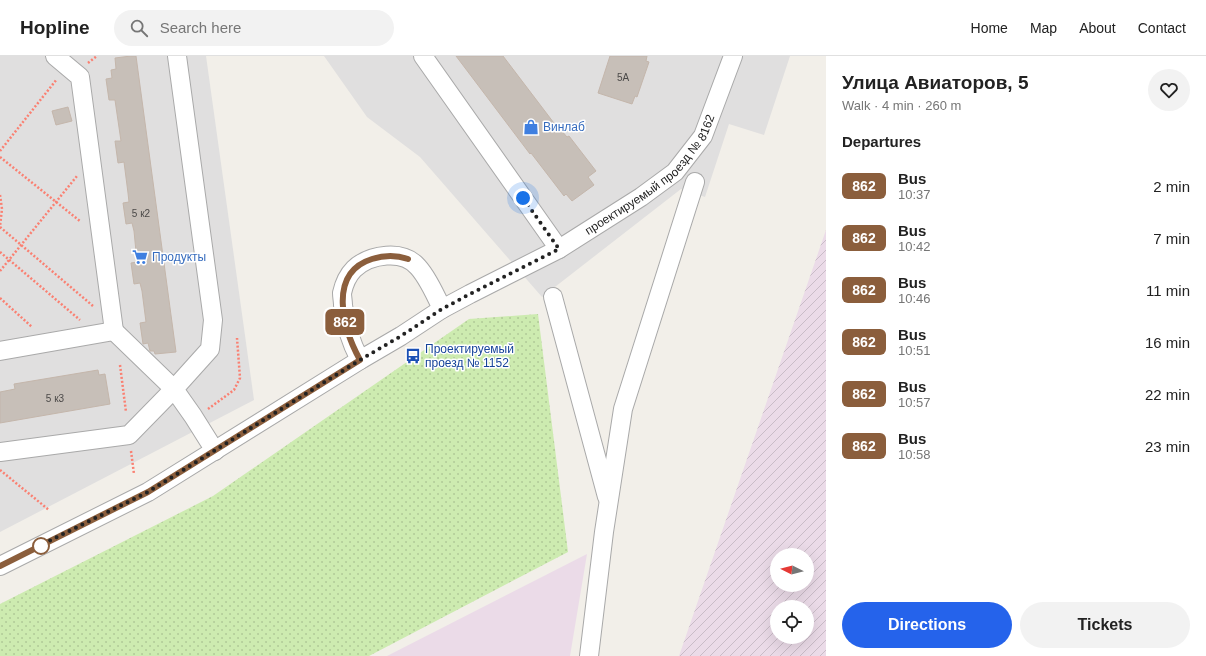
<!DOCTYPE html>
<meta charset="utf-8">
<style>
:root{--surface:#fff;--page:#f2f2f2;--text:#222;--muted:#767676;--line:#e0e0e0;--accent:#2563eb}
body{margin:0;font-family:Arial,sans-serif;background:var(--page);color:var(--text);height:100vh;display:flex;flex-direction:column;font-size:15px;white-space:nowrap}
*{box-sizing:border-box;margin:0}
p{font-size:13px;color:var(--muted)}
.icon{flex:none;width:22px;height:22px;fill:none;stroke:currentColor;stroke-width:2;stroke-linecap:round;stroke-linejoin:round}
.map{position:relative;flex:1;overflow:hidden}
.sheet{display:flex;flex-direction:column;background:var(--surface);width:380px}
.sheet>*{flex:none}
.badge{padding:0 8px;border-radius:6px;font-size:14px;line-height:26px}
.needle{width:26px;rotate:276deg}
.tools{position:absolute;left:770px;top:492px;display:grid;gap:8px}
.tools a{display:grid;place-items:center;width:44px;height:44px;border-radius:50%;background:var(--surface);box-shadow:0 4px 16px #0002;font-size:20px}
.you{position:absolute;width:20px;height:20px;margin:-10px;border:3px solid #fff;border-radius:50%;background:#1a73e8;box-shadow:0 0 0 6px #1a73e833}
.map>.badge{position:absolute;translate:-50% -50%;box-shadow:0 0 0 2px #fff}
h2{padding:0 16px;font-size:15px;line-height:36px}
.round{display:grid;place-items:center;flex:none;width:42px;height:42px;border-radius:21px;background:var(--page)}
.overview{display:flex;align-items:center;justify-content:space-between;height:68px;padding:0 16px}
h1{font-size:19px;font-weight:700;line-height:30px}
.action{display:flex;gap:8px;margin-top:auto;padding:8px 16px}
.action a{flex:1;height:46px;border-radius:24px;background:var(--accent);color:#fff;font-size:16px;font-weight:700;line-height:46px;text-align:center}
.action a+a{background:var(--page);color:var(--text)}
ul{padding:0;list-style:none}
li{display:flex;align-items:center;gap:12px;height:52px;padding:0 16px}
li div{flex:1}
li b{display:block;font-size:15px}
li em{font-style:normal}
li .badge{min-width:44px;font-weight:700;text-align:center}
header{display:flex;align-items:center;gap:24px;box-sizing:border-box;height:56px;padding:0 20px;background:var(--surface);border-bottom:1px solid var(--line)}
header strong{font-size:19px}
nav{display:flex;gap:22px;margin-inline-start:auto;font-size:14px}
.search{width:280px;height:36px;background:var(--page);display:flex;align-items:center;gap:10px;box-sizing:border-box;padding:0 14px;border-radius:22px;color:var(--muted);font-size:15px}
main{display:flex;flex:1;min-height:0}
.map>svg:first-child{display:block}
.residential{fill:#e0dfdf}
.industrial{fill:url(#industrial-furrows);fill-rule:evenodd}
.railway{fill:#ebdbe8}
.grass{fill:url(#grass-dots)}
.building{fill:#c7bfb8;stroke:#c4b6ab}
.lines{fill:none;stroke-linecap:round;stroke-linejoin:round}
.minor-casing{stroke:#a9a9a9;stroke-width:20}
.path{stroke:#fa8072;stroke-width:2.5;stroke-dasharray:2 2;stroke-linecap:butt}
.minor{stroke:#fff;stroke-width:18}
.line-casing{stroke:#fff;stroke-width:9}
.line{stroke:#8b5e3c;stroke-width:6}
.walk{stroke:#222;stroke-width:4;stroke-dasharray:0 7.2}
.stop-dot{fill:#fff;stroke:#8b5e3c;stroke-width:2}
.labels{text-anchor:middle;stroke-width:3;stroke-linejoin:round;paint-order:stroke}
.number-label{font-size:10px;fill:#4b4948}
.shop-label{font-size:12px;fill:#366cbe;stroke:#fff;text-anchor:start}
.street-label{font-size:12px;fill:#222;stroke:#fff}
.transit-label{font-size:12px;fill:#164399;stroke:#fff;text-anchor:start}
</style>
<header>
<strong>Hopline</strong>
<div class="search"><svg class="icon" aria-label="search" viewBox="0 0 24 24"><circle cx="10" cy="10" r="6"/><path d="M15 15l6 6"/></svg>Search here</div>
<nav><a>Home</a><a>Map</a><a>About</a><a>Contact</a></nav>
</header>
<main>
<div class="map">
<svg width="826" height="600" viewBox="0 0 826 600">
<defs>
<pattern id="industrial-furrows" width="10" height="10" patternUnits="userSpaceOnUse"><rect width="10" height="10" fill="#ebdbe8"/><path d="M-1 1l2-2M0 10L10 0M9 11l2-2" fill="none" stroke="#c9bcc7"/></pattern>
<pattern id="grass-dots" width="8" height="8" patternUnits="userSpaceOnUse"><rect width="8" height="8" fill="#cdebb0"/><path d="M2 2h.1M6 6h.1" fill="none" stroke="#b0c997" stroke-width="1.8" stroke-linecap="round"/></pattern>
</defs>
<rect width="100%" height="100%" fill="#f2efe9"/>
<g class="residential">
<path d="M0 0H206L254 344 0 476Z"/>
<path d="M324 0H790L764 79 729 68 705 141 681 133 542 241 420 101 367 61Z"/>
</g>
<path class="industrial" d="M826 174V600H679ZM777 499H807V529H777ZM777 551H807V581H777Z"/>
<path class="railway" d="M587 498 570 600H387Z"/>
<path class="grass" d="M538 258 568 496 369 600H0V548L213 440 469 263Z"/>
<g class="building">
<path d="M131 0H136L176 296 155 298 154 295H150L148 287 143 288 140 267 146 266 142 235 140 227 134 228 131 207 137 206 134 175 132 167 126 168 123 147 129 146 128 137 124 106 118 107 115 85H121L115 44H109L106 23 112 22 111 14 116 13 115 2Z"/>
<path d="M456 0H503L560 75 561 74 567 81 569 80 596 115 588 121 594 129 572 145 566 138 564 140 531 97 530 98Z"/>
<path d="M610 0H647L646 5 649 6 637 41 635 40 632 48 598 37Z"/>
<path d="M68 51 72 65 56 69 52 55Z"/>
<path d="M98 314 99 319 105 318 110 348 0 367V336L15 333 14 328Z"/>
</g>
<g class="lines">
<defs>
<g id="minor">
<path d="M177 0 213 264 210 293 174 333 193 360 215 395"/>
<path d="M423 0 559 193"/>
<path d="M553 241 607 441"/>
<path d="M0 295 114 275 80 21 55 0"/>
<path d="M360 304C351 287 345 268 343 249 343 245 342 241 342 237 344 228 348 219 354 213 370 198 403 193 418 211 428 222 436 240 442 253"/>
<path d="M0 396 129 379 174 333 114 275"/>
<path id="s1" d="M0 510 148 436 360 304 401 280 442 253 470 238 559 193 641 141 675 116 703 80 733 0"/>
<path d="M589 600 604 476 623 353 695 126"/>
</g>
</defs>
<use href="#minor" class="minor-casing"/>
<g class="path">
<path d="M88 7 97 0"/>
<path d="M0 95 57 23"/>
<path d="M0 101 81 166"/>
<path d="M0 139 2 153 0 170"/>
<path d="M0 171 93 250"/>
<path d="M0 196 80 264"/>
<path d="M0 215 77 120"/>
<path d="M0 242 32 271"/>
<path d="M120 309 126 356"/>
<path d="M208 353 234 334 240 322 237 282"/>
<path d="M131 395 134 418"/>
<path d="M0 414 49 454"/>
</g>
<use href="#minor" class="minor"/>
</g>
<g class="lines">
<defs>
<path id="line" d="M0 510 148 436 360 304C343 273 327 217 372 203 385 199 396 199 408 203"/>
</defs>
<use href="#line" class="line-casing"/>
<use href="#line" class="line"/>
<path class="walk" d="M41 490H39L148 436 360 304 401 280 442 253 470 238 559 193 523 142"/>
</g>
<defs>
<symbol id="shop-bare" viewBox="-9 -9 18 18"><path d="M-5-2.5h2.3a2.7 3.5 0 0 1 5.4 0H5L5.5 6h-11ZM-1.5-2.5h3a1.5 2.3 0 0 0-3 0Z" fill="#3f7fe0" stroke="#fff" stroke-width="2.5" paint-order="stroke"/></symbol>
<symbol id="supermarket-bare" viewBox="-9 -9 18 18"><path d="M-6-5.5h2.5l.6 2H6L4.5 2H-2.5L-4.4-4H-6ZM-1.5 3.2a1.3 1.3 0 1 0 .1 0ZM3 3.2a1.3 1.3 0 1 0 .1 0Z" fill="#3f7fe0" stroke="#fff" stroke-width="2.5" paint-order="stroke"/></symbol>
<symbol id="bus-bare" viewBox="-9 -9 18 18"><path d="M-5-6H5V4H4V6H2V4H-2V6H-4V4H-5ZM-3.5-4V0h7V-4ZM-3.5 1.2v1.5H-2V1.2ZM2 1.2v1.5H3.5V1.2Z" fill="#1a4fb4" stroke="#fff" stroke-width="2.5" paint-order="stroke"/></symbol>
</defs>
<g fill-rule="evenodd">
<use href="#shop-bare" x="520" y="60" width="22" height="22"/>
<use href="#supermarket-bare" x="129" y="190" width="22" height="22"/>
<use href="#bus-bare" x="402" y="289" width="22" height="22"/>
</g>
<circle class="stop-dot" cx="41" cy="490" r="8"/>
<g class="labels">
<g class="number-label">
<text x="623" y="25">5А</text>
<text x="141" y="161">5 к2</text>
<text x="55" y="346">5 к3</text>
</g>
<g class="shop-label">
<text x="543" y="75">Винлаб</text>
<text x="152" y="205">Продукты</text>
</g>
<g class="street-label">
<text dy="4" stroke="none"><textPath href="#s1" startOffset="763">проектируемый проезд № 8162</textPath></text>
</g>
<g class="transit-label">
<text x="425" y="297">Проектируемый<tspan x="425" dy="14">проезд № 1152</tspan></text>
</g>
</g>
</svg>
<div class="tools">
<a><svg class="needle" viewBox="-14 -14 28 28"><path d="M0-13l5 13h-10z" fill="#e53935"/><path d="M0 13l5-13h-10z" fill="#767676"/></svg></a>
<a><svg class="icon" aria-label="locate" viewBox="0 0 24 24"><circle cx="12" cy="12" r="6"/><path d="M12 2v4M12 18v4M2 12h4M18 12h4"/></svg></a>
</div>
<div class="you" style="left:523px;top:142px"></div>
<b class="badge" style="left:345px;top:266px;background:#8b5e3c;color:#fff">862</b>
</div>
<section class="sheet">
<div class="overview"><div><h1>Улица Авиаторов, 5</h1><p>Walk · 4 min · 260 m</p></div><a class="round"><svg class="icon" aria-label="heart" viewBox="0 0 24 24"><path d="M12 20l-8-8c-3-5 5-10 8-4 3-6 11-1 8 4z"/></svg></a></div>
<h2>Departures</h2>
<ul>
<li><span class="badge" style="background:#8b5e3c;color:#fff">862</span><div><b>Bus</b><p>10:37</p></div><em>2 min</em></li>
<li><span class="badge" style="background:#8b5e3c;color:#fff">862</span><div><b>Bus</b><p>10:42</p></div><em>7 min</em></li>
<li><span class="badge" style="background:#8b5e3c;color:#fff">862</span><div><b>Bus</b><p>10:46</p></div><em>11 min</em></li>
<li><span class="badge" style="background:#8b5e3c;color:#fff">862</span><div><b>Bus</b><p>10:51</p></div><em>16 min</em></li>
<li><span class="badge" style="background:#8b5e3c;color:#fff">862</span><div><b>Bus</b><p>10:57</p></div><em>22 min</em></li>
<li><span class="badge" style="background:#8b5e3c;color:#fff">862</span><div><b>Bus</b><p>10:58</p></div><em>23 min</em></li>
</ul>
<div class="action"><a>Directions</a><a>Tickets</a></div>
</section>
</main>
